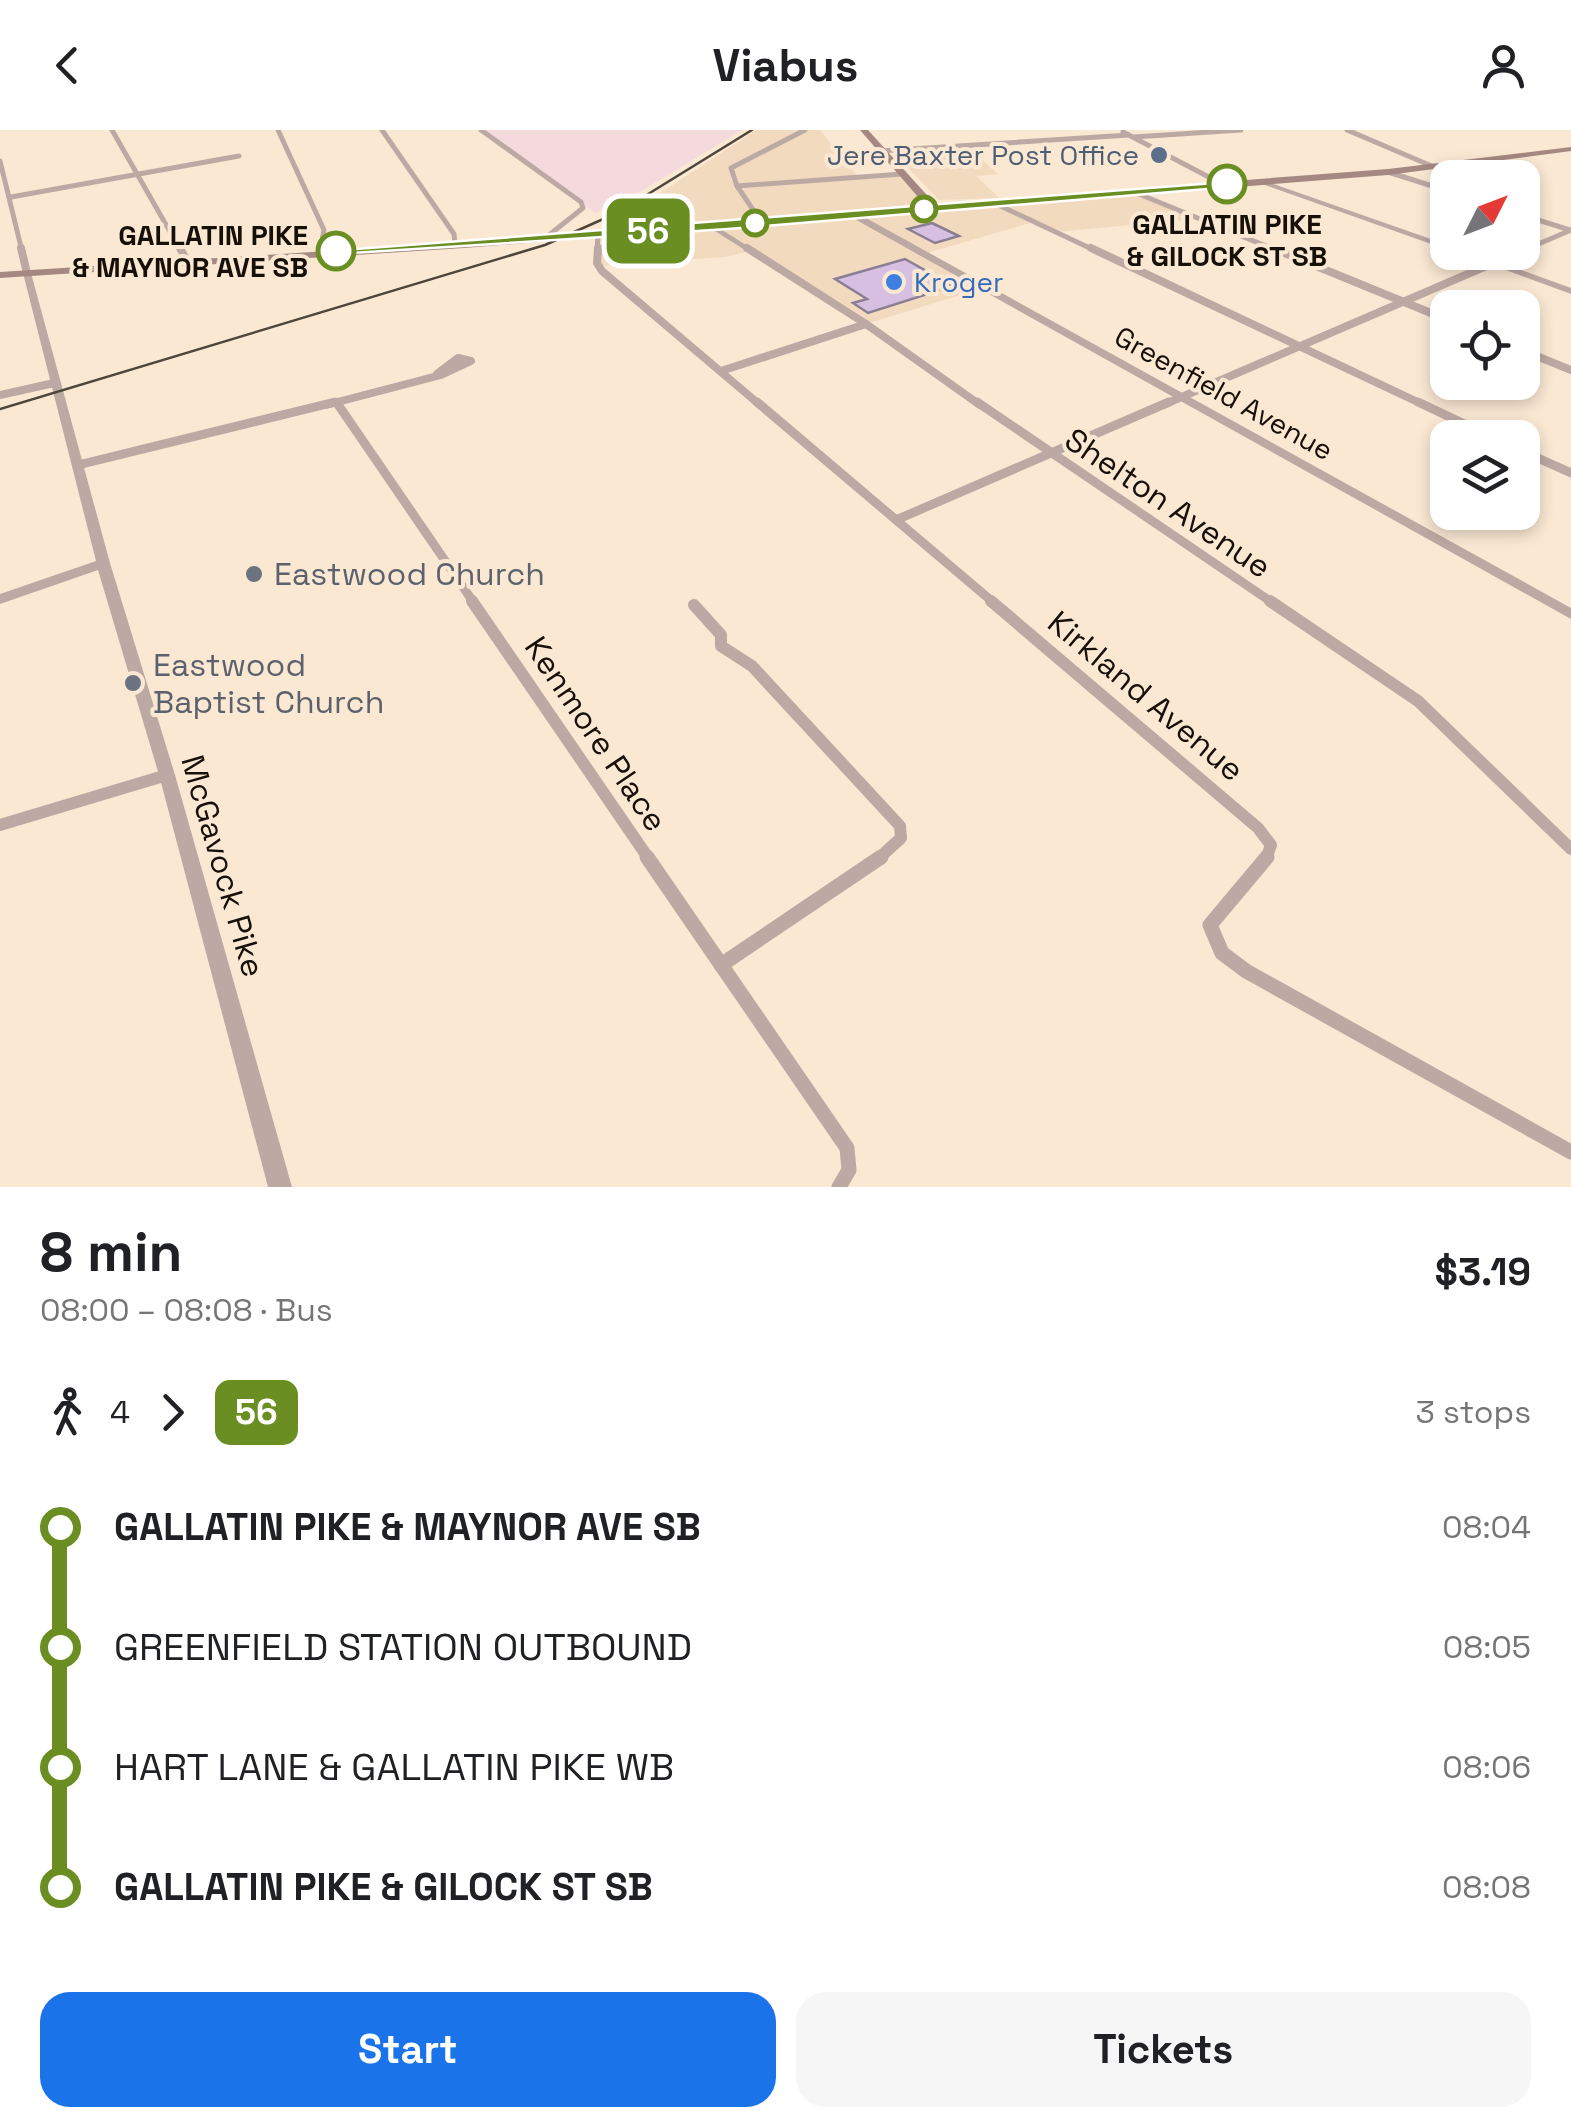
<!DOCTYPE html>
<meta charset="utf-8">
<style>
:root{--surface:#fff;--page:#f6f6f6;--text:#202124;--muted:#757577;--accent:#1a73e8}
body{margin:0;font-family:"Space Grotesk",sans-serif;background:var(--page);color:var(--text);height:100vh;display:flex;flex-direction:column;font-size:38px;white-space:nowrap}
*{box-sizing:border-box;margin:0}
p{font-size:32px;color:var(--muted)}
.icon{flex:none;width:55px;height:55px;fill:none;stroke:currentColor;stroke-width:2;stroke-linecap:round;stroke-linejoin:round}
.map{position:relative;height:1057px;overflow:hidden}
.drawer{display:flex;flex-direction:column;background:var(--surface);flex:1}
.drawer>*{flex:none}
.badge{padding:0 20px;border-radius:15px;font-size:35px;line-height:65px}
.needle{width:65px;rotate:48deg}
.buttons{position:absolute;left:1430px;top:30px;display:grid;gap:20px}
.buttons a{display:grid;place-items:center;width:110px;height:110px;border-radius:20px;background:var(--surface);box-shadow:0 5px 15px #0003;font-size:50px}
.map>.badge{position:absolute;translate:-50% -50%;box-shadow:0 0 0 5px #fff}
.legs{display:flex;align-items:center;gap:15px;height:110px;padding:0 40px;font-size:32px}
.legs p{margin-inline-start:auto}
.head{display:flex;align-items:center;justify-content:space-between;height:170px;padding:0 40px}
h1{font-size:55px;font-weight:700;line-height:75px}
.primary-button{display:flex;gap:20px;margin-top:auto;padding:20px 40px}
.primary-button a{flex:1;height:115px;border-radius:30px;background:var(--accent);color:#fff;font-size:40px;font-weight:700;line-height:115px;text-align:center}
.primary-button a+a{background:var(--page);color:var(--text)}
ul{padding:0 40px;list-style:none}
li{display:flex;align-items:center;gap:35px;height:120px;font-size:38px}
li i{display:grid;place-items:center;width:15px;height:100%;margin:0 12px;background:currentColor}
li i::after{content:'';width:25px;height:25px;margin:-12px;border:8px solid;border-radius:50%;background:var(--surface)}
li p{margin-inline-start:auto}
li:first-child i{background:linear-gradient(#0000 50%,currentColor 0)}
li:last-child i{background:linear-gradient(currentColor 50%,#0000 0)}
header{display:flex;justify-content:space-between;align-items:center;height:130px;padding:0 40px;background:var(--surface);font-size:45px;font-weight:700}
.map>svg:first-child{display:block}
.built{fill:#f2dabf}
.industrial{fill:#f4d9dd}
.building{fill:#d6bfe1;stroke:#8b7e92;stroke-width:2.5}
.lines{fill:none;stroke-linecap:round;stroke-linejoin:round}
.minor-far4{stroke:#bda9a4;stroke-width:5}
.minor-far3{stroke:#bda9a4;stroke-width:8}
.minor-far2{stroke:#bda9a4;stroke-width:9}
.minor-far1{stroke:#bda9a4;stroke-width:12}
.minor{stroke:#bda9a4;stroke-width:15}
.tertiary{fill:#bda9a4;fill-rule:evenodd}
.secondary{fill:#a58882;fill-rule:evenodd}
.rail{stroke:#4f463b;stroke-width:2.5}
.line-1{fill:#6b8e23;stroke:#fff;stroke-width:2.5}
.service-dot{fill:#5c6f8a;stroke:#fae8d3;stroke-width:4}
.stop-1-dot{fill:#fff;stroke:#6b8e23;stroke-width:5}
.shop-dot{fill:#3f7fe0;stroke:#fae8d3;stroke-width:4}
.worship-dot{fill:#6b7280;stroke:#fae8d3;stroke-width:4}
.labels{text-anchor:middle;stroke-width:8;stroke-linejoin:round;paint-order:stroke}
.far-service-label{font-size:28px;fill:#4e5e75;stroke:#fae8d3;text-anchor:end}
.far-stop-label{font-size:28px;font-weight:bold;fill:#161009;stroke:#fae8d3}
.far-shop-label{font-size:28px;fill:#366cbe;stroke:#fae8d3;text-anchor:start}
.far-street-label{font-size:28px;fill:#161009;stroke:#fae8d3}
.street-label{font-size:32px;fill:#161009;stroke:#fae8d3}
.worship-label{font-size:32px;fill:#5b616d;stroke:#fae8d3;text-anchor:start}
</style>
<header><svg class="icon" aria-label="back" viewBox="0 0 24 24"><path d="M15 5l-7 7 7 7"/></svg>Viabus<svg class="icon" aria-label="person" viewBox="0 0 24 24"><circle cx="12" cy="8" r="4"/><path d="M4 21q1-7 8-7t8 7"/></svg></header>
<div class="map">
<svg width="1571" height="1057" viewBox="0 0 1571 1057">
<rect width="100%" height="100%" fill="#fae8d3"/>
<g class="built">
<path d="M756 0H820L858 47 902 44 933 78 1134 62 1196 89 1055 102 1033 92 924 124 983 158 866 194 750 121 725 127 599 136 598 104Z"/>
<path d="M967 17 998 44 976 46 999 68 939 70 895 24Z"/>
</g>
<path class="industrial" d="M479 0H742L638 63 595 83Z"/>
<g class="building">
<path d="M932 93 959 106 935 113 908 99Z"/>
<path d="M905 129 953 156 868 183 853 173 867 169 835 149Z"/>
</g>
<g class="lines">
<g class="minor-far4">
<path d="M112 0 181 121"/>
<path d="M278 0 324 100 320 121"/>
<path d="M382 0 454 104 455 114"/>
<path d="M481 0 581 72 583 78 549 105"/>
<path d="M1347 0 1434 37"/>
<path d="M1123 2 1224 55"/>
<path d="M1134 7 1241 0"/>
<path d="M880 21 1129 5"/>
<path d="M0 31 22 121"/>
<path d="M1388 42 1448 61"/>
<path d="M737 56 902 44"/>
<path d="M1134 62 1278 121"/>
<path d="M11 67 239 26"/>
<path d="M994 73 1096 121"/>
<path d="M1522 85 1570 100"/>
<path d="M762 93 737 56 731 38 805 0"/>
<path d="M713 97 751 121"/>
<path d="M597 121 598 104"/>
<path d="M1522 121 1571 100"/>
</g>
<g class="minor-far3">
<path d="M21 118 27 143"/>
<path d="M180 118 187 131"/>
<path d="M598 118 597 133 602 141 760 275"/>
<path d="M747 118 866 194 980 275"/>
<path d="M1091 118 1424 275"/>
<path d="M1272 118 1448 190"/>
<path d="M1522 121 1528 118"/>
<path d="M1522 220 1571 240"/>
<path d="M721 241 866 194"/>
<path d="M0 265 54 253"/>
<path d="M326 275 441 245 471 231 458 228 437 244"/>
<path d="M1163 275 1519 122"/>
</g>
<g class="minor-far2">
<path d="M757 272 994 473"/>
<path d="M977 272 1273 473"/>
<path d="M1418 272 1494 308"/>
<path d="M337 273 474 473"/>
<path d="M1522 321 1571 343"/>
<path d="M78 335 335 272"/>
<path d="M896 390 1169 272"/>
</g>
<g class="minor-far1">
<path d="M472 471 649 729"/>
<path d="M991 471 1258 698 1271 715 1266 729"/>
<path d="M1270 471 1418 571 1571 719"/>
<path d="M694 475 721 505V516L752 536 900 696 901 708 878 729"/>
<path d="M0 695 167 645"/>
</g>
<g class="minor">
<path d="M647 727 847 1018 849 1040 839 1057"/>
<path d="M1267 727 1210 795 1222 823 1246 841 1571 1022"/>
<path d="M721 835 881 727"/>
</g>
<g class="tertiary">
<path d="M1262 50 1448 115V120L1262 54Z"/>
<path d="M851 83H857L1571 478V489L851 87Z"/>
<path d="M1457 122H1471L1571 158V164Z"/>
<path d="M27 140 31 143 110 433 175 645 292 1057H268L159 645 98 440 0 474V464L96 431 23 143Z"/>
</g>
<path class="secondary" d="M860 0H868L935 74 1388 39 1571 17V21L1388 45 464 118 0 148V142L451 113 925 75Z"/>
<path class="rail" d="M0 279 545 115 619 82 752 0"/>
</g>
<path class="line-1" d="M1227 52 1231 57 728 99 336 124 330 121Z"/>
<circle class="service-dot" cx="1159" cy="25" r="10"/>
<g class="stop-1-dot">
<circle cx="1227" cy="54" r="18"/>
<circle cx="924" cy="79" r="12"/>
<circle cx="755" cy="93" r="12"/>
<circle cx="336" cy="121" r="18"/>
</g>
<circle class="shop-dot" cx="894" cy="152" r="10"/>
<g class="worship-dot">
<circle cx="254" cy="444" r="10"/>
<circle cx="133" cy="553" r="10"/>
</g>
<g class="labels">
<g class="far-service-label">
<text x="1139" y="35">Jere Baxter Post Office</text>
</g>
<g class="far-stop-label">
<text x="1227" y="104">GALLATIN PIKE<tspan x="1227" dy="32">&amp; GILOCK ST SB</tspan></text>
<text x="308" y="115" text-anchor="end">GALLATIN PIKE<tspan x="308" dy="32">&amp; MAYNOR AVE SB</tspan></text>
</g>
<g class="far-shop-label">
<text x="914" y="162">Kroger</text>
</g>
<g class="far-street-label">
<text transform="translate(1224 263) rotate(29)" y="10">Greenfield Avenue</text>
</g>
<g class="street-label">
<text transform="translate(1168 373) rotate(34)" y="11">Shelton Avenue</text>
<text transform="translate(1146 566) rotate(40)" y="11">Kirkland Avenue</text>
<text transform="translate(596 604) rotate(56)" y="11">Kenmore Place</text>
<text transform="translate(223 736) rotate(74)" y="11">McGavock Pike</text>
</g>
<g class="worship-label">
<text x="274" y="455">Eastwood Church</text>
<text x="153" y="546">Eastwood<tspan x="153" dy="37">Baptist Church</tspan></text>
</g>
</g>
</svg>
<div class="buttons">
<a><svg class="needle" viewBox="-14 -14 28 28"><path d="M0-13l5 13h-10z" fill="#e53935"/><path d="M0 13l5-13h-10z" fill="#757577"/></svg></a>
<a><svg class="icon" aria-label="locate" viewBox="0 0 24 24"><circle cx="12" cy="12" r="6"/><path d="M12 2v4M12 18v4M2 12h4M18 12h4"/></svg></a>
<a><svg class="icon" aria-label="layers" viewBox="0 0 24 24"><path d="M12 4l9 5-9 5-9-5zM3 14l9 5 9-5"/></svg></a>
</div>
<b class="badge" style="left:648px;top:101px;background:#6b8e23;color:#fff">56</b>
</div>
<section class="drawer">
<div class="head"><div><h1>8 min</h1><p>08:00 – 08:08 · Bus</p></div><b>$3.19</b></div>
<div class="legs"><svg class="icon" aria-label="walk" viewBox="0 0 24 24"><circle cx="13" cy="4" r="2"/><path d="M13 8l-2 6 4 7M11 14l-3 7M7 12l3-4h3l4 4"/></svg>4<svg class="icon" aria-label="forward" viewBox="0 0 24 24"><path d="M9 5l7 7-7 7"/></svg><b class="badge" style="background:#6b8e23;color:#fff">56</b><p>3 stops</p></div>
<ul>
<li><i style="color:#6b8e23"></i><b>GALLATIN PIKE &amp; MAYNOR AVE SB</b><p>08:04</p></li>
<li><i style="color:#6b8e23"></i><span>GREENFIELD STATION OUTBOUND</span><p>08:05</p></li>
<li><i style="color:#6b8e23"></i><span>HART LANE &amp; GALLATIN PIKE WB</span><p>08:06</p></li>
<li><i style="color:#6b8e23"></i><b>GALLATIN PIKE &amp; GILOCK ST SB</b><p>08:08</p></li>
</ul>
<div class="primary-button"><a>Start</a><a>Tickets</a></div>
</section>
